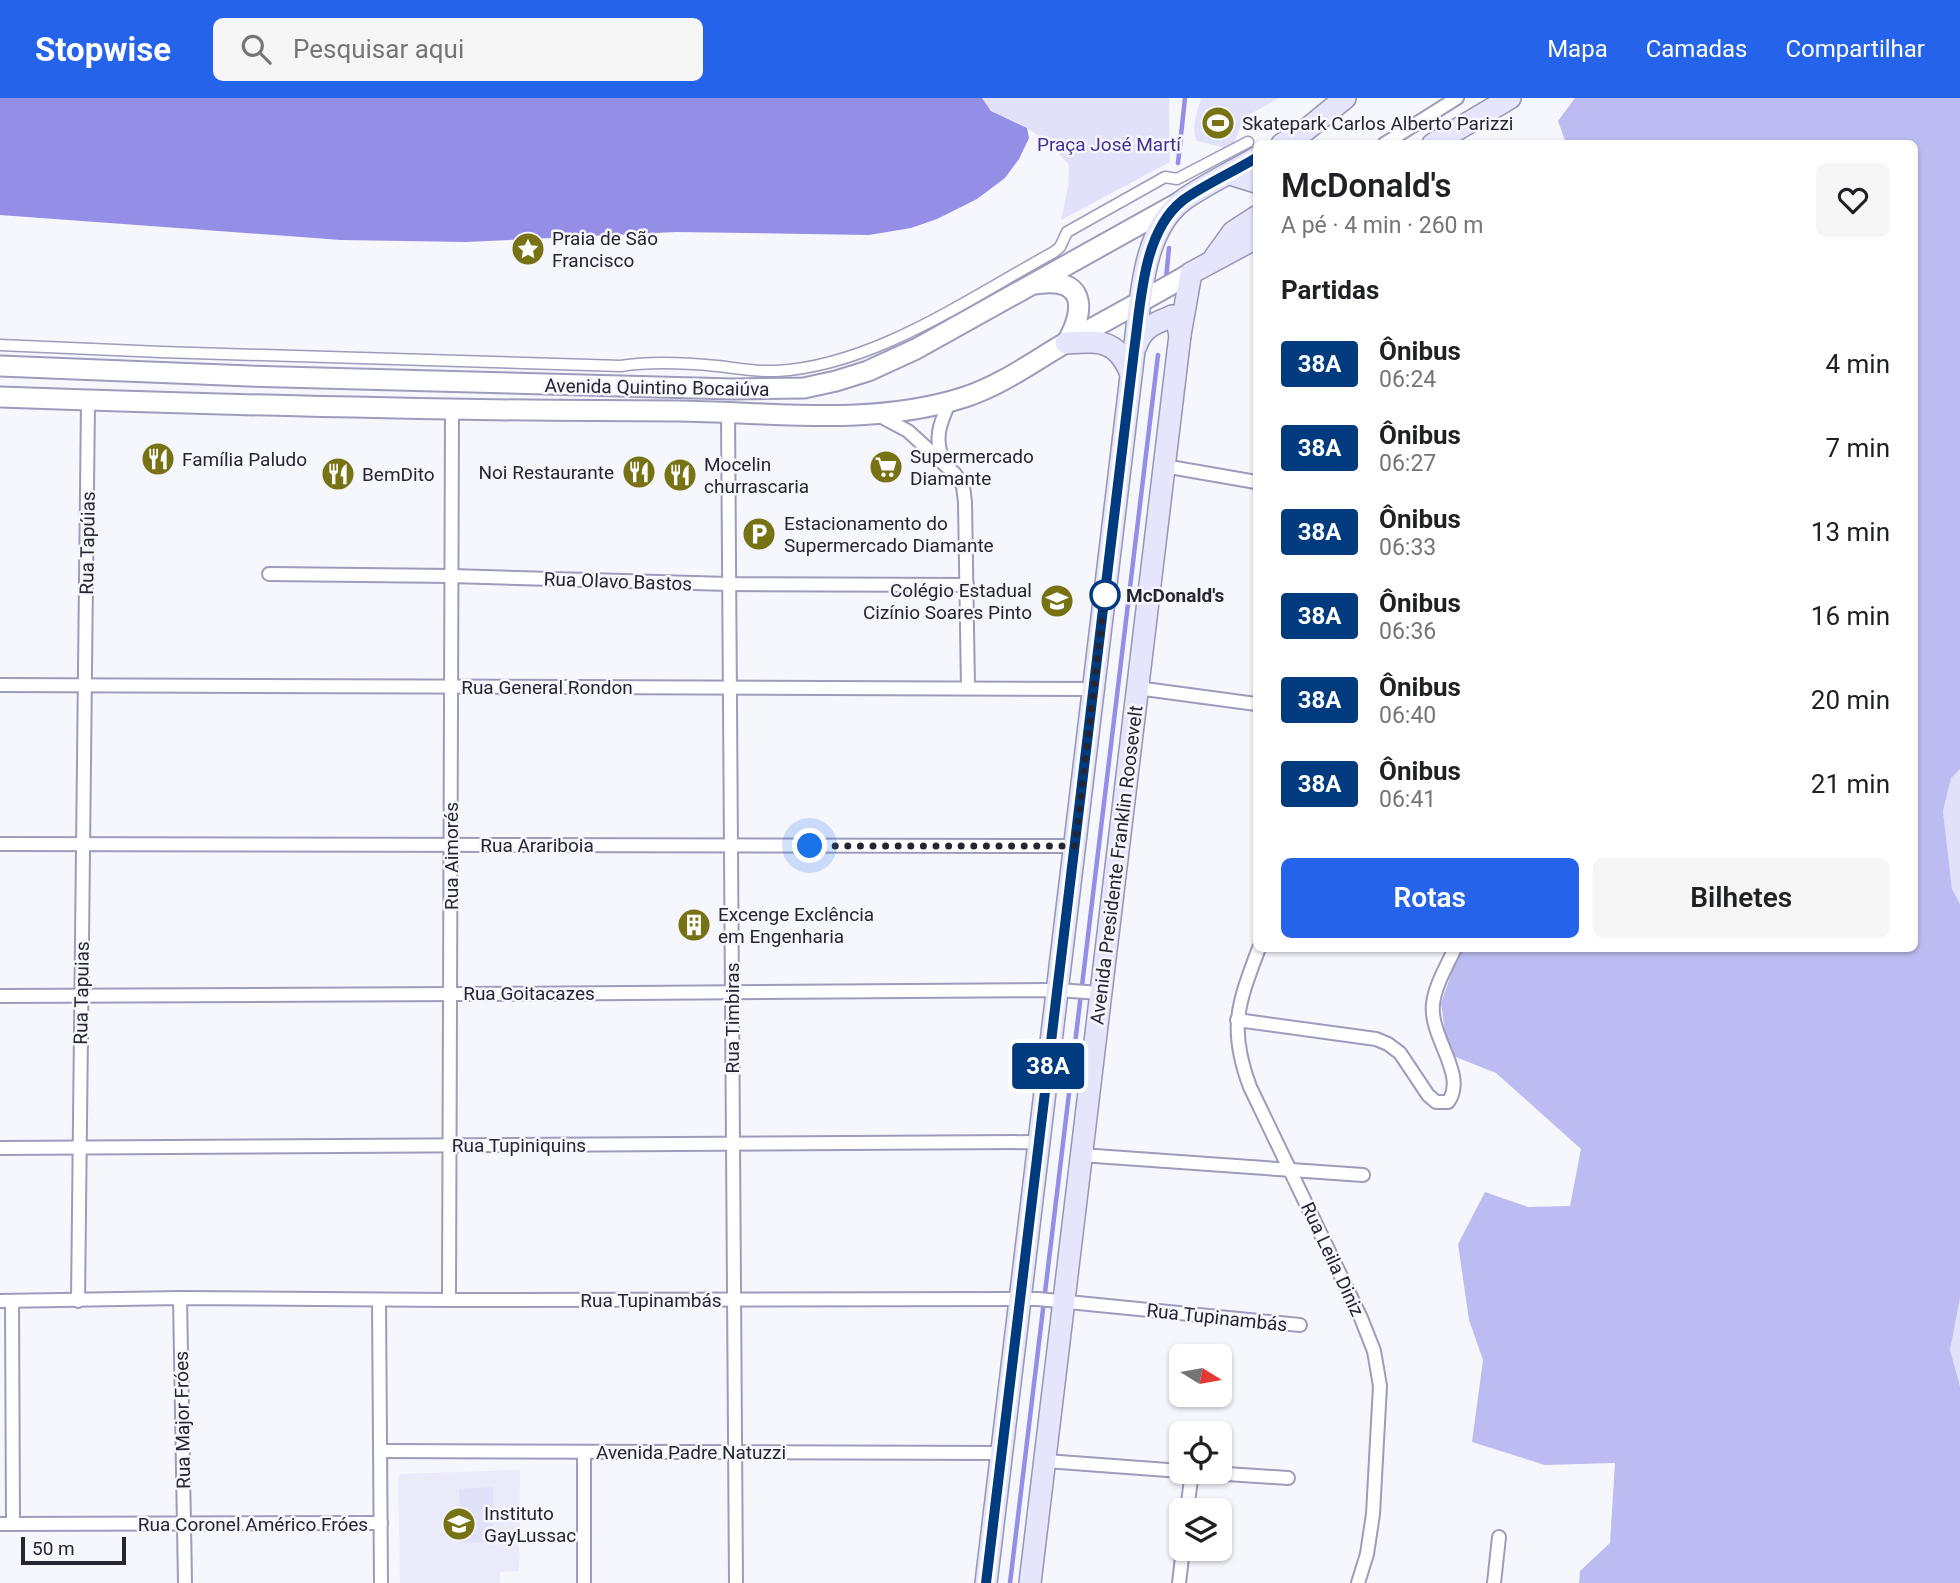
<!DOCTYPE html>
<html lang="pt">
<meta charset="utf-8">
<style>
:root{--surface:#fff;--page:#f6f6f6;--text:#202124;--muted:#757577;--accent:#2563eb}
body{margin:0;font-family:Roboto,sans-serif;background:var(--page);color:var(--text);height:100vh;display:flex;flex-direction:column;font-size:26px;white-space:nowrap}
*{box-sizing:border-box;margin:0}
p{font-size:23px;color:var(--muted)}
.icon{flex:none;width:38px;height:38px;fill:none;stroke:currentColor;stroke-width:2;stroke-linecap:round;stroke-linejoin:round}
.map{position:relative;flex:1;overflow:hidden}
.panel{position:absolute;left:1253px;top:42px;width:665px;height:812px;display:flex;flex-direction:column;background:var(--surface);border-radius:10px;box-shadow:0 2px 5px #0004}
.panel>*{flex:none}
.badge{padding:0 14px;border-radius:5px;font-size:24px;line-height:46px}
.needle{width:46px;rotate:101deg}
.fabs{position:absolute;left:1169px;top:1246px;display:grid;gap:14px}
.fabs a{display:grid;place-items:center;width:63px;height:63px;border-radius:10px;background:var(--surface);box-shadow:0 2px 5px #0004;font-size:35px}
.scale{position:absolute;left:21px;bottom:18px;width:105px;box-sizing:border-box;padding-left:7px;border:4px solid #262532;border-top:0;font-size:19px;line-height:24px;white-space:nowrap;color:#262532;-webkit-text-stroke:5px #f6f6fd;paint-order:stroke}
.you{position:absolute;width:35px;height:35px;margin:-18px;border:5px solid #fff;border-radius:50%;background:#1a73e8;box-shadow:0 0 0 10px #1a73e833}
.map>.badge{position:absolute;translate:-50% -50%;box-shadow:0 0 0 4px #fff}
h2{padding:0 28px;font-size:26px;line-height:63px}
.round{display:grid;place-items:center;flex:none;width:74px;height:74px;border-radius:10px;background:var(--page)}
.headline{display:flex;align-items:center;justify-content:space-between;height:119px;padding:0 28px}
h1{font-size:33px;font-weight:600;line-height:52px}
.button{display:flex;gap:14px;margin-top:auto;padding:14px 28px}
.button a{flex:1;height:80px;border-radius:10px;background:var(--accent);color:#fff;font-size:28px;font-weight:600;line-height:80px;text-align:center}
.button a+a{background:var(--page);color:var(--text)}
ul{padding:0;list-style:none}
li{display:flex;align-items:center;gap:21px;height:84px;padding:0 28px}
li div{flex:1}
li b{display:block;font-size:26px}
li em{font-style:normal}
li .badge{min-width:77px;font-weight:700;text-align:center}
header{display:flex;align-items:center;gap:42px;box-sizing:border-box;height:98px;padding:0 35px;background:var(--accent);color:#fff}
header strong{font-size:33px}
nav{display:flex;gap:38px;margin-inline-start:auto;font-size:24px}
.search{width:490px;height:63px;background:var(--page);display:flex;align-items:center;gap:18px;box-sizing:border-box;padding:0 24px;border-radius:10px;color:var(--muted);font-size:26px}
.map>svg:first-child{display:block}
.built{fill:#eaeafa}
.green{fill:#e1e1fa}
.forest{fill:#bdbcf2}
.water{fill:#958ee6}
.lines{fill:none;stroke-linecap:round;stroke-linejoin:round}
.stream{stroke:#958ee6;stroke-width:4.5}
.pedestrian-casing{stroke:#9c9cbc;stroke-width:13}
.minor-casing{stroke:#9c9cbc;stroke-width:16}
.secondary-casing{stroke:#9c9cbc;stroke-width:23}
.primary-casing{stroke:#9696b4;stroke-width:24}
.pedestrian{stroke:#fff;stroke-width:10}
.minor{stroke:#fff;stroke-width:12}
.secondary{stroke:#fff;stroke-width:19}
.primary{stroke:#e5e5fc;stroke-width:21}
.line-casing{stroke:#fff;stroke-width:16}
.line{stroke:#003b80;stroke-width:10}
.walk{stroke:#262532;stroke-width:7;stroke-dasharray:0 12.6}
.stop-dot{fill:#fff;stroke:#003b80;stroke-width:3.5}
.labels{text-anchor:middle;stroke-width:5;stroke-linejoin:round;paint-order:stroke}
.poi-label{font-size:19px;fill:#262532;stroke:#f6f6fd;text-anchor:start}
.park-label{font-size:19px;fill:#453196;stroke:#f6f6fd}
.street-label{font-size:19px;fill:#262532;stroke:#f6f6fd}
.stop-label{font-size:19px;font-weight:bold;fill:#262532;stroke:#f6f6fd;text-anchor:start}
</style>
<header>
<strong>Stopwise</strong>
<div class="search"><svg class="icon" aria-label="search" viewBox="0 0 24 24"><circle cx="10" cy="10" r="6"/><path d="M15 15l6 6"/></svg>Pesquisar aqui</div>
<nav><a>Mapa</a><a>Camadas</a><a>Compartilhar</a></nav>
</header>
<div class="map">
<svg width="1960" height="1485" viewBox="0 0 1960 1485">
<rect width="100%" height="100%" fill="#f6f6fd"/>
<path class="built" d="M520 1372 519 1473 500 1474V1485H400L398 1379 401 1376Z"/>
<g class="green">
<path d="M982 0H1169L1170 64 1061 122 1068 89 1069 67C1056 52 1040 37 1022 27 1007 18 991 18 982 0Z"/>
<path d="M1201 0H1279L1245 19 1232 49 1226 50 1197 43C1190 29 1198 14 1201 0Z"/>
<path d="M1960 671V806L1952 791 1943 713 1951 679Z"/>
<path d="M1960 1200V1288L1950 1252Z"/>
<path d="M493 1389 494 1444 461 1445 459 1391Z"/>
</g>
<path class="forest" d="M1575 0H1960V671L1951 680 1943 713 1952 791 1960 806V1200L1950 1252 1960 1288V1485H1579L1580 1473 1610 1445 1615 1365 1545 1367 1472 1344 1483 1262 1469 1222 1458 1146 1485 1094 1528 1109 1570 1108 1581 1051 1496 975 1448 956 1441 905 1460 851 1914 850V46L1566 45 1558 23Z"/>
<path class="water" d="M0 0H982L991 13 1027 30 1029 40 1019 61 1005 80 977 101 937 121 911 130 869 137 676 134 466 144 341 142 0 117Z"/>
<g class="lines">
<g class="stream">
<path d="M1178 65 1185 0"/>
<path d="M1166 181 1169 150"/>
<path d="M1010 1485 1158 257"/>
</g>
<defs>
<path id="pedestrian" d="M0 247 161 254 621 268C652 263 686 265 717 268 737 270 755 274 776 273 874 268 969 200 1054 154L1060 149 1067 134 1165 79 1177 81 1248 44"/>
<g id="minor">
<path d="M1384 46 1457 0"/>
<path d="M728 314 736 1485"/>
<path d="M878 317 908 333 955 376 963 388 965 404 968 590"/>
<path d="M944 364C933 341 940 325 950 303"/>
<path d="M1164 368 1256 384"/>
<path d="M269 476 451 478 729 486 967 487"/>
<path d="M0 587 1094 591"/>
<path d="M1137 590 1256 606"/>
<path d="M0 746 1075 748"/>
<path d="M1259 850C1238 906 1228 930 1250 989L1361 1220 1374 1253 1380 1288 1373 1416 1367 1456 1358 1485"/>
<path d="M0 898C352 896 705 896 1057 892L1101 895"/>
<path d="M1237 922 1376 941 1388 946 1400 955 1428 997 1436 1004H1448C1468 977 1429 939 1433 906 1435 887 1447 868 1455 850"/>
<path d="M0 1050 1039 1044"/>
<path d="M1081 1057 1363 1077"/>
<path d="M180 1200 185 1485"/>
<path d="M379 1202 381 1485"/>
<path d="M449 1202 452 313"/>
<path d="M0 1203 180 1200 449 1202 1038 1201 1300 1227"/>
<path d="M12 1203 13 1426"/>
<path d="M78 1203 88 303"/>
<path d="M381 1353 1001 1355"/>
<path d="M584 1354V1485"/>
<path d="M1046 1363 1181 1373"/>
<path d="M1196 1374 1288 1380"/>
<path d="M1187 1412 1192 1374"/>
<path d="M0 1426 381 1425"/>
<path d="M1179 1485 1183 1451"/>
<path d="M1494 1485 1499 1439"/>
</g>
<g id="secondary">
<path d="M1036 186C1084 178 1087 209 1067 244"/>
<path d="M0 268 249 278 733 291 804 290 836 283 868 273 916 251 1178 105"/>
<path d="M0 299C226 307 451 313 677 313 772 314 872 329 965 299 1002 287 1034 263 1067 244 1109 221 1150 199 1191 175"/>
</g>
<g id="primary">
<path d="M1282 46 1306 32 1345 0"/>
<path d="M1433 46 1510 0"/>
<path d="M1230 76 1256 84"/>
<path d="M1215 159 1233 134 1256 119"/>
<path d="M1066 245C1100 243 1117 241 1131 276"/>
<path d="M1136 248C1143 228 1153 227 1172 218L1176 220 1180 237"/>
<path d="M986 1485 1134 253C1141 205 1141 135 1182 103 1202 88 1234 73 1256 60"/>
<path d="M1030 1485 1180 237 1191 175 1256 140"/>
</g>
</defs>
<use href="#pedestrian" class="pedestrian-casing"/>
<use href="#minor" class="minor-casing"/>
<use href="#secondary" class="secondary-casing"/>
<use href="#primary" class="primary-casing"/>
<use href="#pedestrian" class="pedestrian"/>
<use href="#minor" class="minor"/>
<use href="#secondary" class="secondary"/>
<use href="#primary" class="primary"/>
</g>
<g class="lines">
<defs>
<path id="line" d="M986 1485 1134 253C1141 206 1142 135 1182 103 1200 89 1235 73 1256 60"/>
</defs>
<use href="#line" class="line-casing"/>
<use href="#line" class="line"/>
<path class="walk" d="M810 748H1075L1106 489 1105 497"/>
</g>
<defs>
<symbol id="stadium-disc" viewBox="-11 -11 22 22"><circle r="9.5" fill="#777214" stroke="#f6f6fd"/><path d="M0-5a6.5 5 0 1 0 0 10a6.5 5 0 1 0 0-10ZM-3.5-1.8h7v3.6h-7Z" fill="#fff"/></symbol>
<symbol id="sight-disc" viewBox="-11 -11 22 22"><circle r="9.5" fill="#777214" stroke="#f6f6fd"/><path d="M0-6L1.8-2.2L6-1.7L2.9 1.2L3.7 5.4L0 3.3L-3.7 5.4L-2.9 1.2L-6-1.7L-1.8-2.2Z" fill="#fff"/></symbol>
<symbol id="restaurant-disc" viewBox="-11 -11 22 22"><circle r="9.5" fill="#777214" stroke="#f6f6fd"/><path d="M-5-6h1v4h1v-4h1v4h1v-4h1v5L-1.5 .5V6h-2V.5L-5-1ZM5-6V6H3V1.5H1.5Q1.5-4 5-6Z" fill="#fff"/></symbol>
<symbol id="supermarket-disc" viewBox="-11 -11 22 22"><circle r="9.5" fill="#777214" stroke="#f6f6fd"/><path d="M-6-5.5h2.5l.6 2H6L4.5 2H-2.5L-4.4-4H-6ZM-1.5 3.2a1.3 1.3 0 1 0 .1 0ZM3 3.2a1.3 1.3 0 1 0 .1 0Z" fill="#fff"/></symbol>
<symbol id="parking-disc" viewBox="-11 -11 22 22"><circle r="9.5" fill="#777214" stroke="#f6f6fd"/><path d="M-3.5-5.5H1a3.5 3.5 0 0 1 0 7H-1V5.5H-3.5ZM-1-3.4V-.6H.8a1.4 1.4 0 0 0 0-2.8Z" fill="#fff"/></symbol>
<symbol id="school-disc" viewBox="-11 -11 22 22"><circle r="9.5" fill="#777214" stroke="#f6f6fd"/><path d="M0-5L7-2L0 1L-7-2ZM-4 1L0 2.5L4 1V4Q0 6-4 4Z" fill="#fff"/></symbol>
<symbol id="building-disc" viewBox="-11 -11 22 22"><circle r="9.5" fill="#777214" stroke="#f6f6fd"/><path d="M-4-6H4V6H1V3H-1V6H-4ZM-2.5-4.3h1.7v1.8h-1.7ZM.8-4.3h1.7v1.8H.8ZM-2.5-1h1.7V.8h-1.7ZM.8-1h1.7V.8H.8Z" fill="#fff"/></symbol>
</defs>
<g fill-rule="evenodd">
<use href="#stadium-disc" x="1199" y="6" width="38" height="38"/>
<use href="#sight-disc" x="509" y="132" width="38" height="38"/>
<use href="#restaurant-disc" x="139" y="342" width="38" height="38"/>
<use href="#supermarket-disc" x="867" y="350" width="38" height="38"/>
<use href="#restaurant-disc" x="620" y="355" width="38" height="38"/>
<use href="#restaurant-disc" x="319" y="357" width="38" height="38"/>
<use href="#restaurant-disc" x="661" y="358" width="38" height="38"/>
<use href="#parking-disc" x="740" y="417" width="38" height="38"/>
<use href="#school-disc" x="1038" y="484" width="38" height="38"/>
<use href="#building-disc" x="675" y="808" width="38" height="38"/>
<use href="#school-disc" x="440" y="1407" width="38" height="38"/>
</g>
<circle class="stop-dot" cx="1105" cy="497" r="14"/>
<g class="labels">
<g class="poi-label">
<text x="1242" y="32">Skatepark Carlos Alberto Parizzi</text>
<text x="552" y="147">Praia de São<tspan x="552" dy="22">Francisco</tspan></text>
<text x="910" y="365">Supermercado<tspan x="910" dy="22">Diamante</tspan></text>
<text x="182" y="368">Família Paludo</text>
<text x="704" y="373">Mocelin<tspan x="704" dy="22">churrascaria</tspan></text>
<text x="614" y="381" text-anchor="end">Noi Restaurante</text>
<text x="362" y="383">BemDito</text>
<text x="784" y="432">Estacionamento do<tspan x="784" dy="22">Supermercado Diamante</tspan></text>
<text x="1032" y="499" text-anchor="end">Colégio Estadual<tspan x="1032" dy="22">Cizínio Soares Pinto</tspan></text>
<text x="718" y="823">Excenge Exclência<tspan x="718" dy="22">em Engenharia</tspan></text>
<text x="484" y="1422">Instituto<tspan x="484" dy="22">GayLussac</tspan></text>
</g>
<g class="park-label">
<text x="1109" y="53">Praça José Martí</text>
</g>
<g class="street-label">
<text transform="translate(657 289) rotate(1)" y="7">Avenida Quintino Bocaiúva</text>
<text transform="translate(87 445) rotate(-89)" y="7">Rua Tapúias</text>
<text transform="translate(618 483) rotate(2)" y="7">Rua Olavo Bastos</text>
<text x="547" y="596">Rua General Rondon</text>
<text x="537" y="754">Rua Arariboia</text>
<text transform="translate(451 758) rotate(-90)" y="7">Rua Aimorés</text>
<text transform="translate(1116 767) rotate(-83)" y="7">Avenida Presidente Franklin Roosevelt</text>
<text transform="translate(81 895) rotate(-89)" y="7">Rua Tapuias</text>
<text x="529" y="902">Rua Goitacazes</text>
<text transform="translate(732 920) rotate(-90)" y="7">Rua Timbiras</text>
<text x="519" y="1054">Rua Tupiniquins</text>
<text transform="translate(1333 1161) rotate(65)" y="7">Rua Leila Diniz</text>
<text x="651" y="1209">Rua Tupinambás</text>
<text transform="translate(1217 1219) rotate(6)" y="7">Rua Tupinambás</text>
<text transform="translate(182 1322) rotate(-91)" y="7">Rua Major Fróes</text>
<text x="691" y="1361">Avenida Padre Natuzzi</text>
<text x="253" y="1433">Rua Coronel Américo Fróes</text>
</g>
<g class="stop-label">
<text x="1126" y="504">McDonald's</text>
</g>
</g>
</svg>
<div class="fabs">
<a><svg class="needle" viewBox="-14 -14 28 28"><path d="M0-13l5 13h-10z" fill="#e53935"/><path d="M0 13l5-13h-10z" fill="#757577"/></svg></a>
<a><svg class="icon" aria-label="locate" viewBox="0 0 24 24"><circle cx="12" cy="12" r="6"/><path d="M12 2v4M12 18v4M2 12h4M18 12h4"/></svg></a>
<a><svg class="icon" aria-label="layers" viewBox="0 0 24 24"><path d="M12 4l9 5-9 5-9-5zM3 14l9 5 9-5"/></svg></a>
</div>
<div class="scale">50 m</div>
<div class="you" style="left:810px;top:748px"></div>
<b class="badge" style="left:1048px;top:968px;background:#003b80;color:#fff">38A</b>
<section class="panel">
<div class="headline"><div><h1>McDonald's</h1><p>A pé · 4 min · 260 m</p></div><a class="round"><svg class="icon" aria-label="heart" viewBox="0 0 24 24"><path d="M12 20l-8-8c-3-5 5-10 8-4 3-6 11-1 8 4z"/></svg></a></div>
<h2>Partidas</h2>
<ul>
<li><span class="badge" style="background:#003b80;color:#fff">38A</span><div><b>Ônibus</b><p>06:24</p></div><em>4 min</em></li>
<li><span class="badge" style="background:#003b80;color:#fff">38A</span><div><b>Ônibus</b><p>06:27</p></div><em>7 min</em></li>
<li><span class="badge" style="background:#003b80;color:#fff">38A</span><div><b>Ônibus</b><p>06:33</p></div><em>13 min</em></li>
<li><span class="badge" style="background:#003b80;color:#fff">38A</span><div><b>Ônibus</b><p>06:36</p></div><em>16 min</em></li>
<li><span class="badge" style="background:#003b80;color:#fff">38A</span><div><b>Ônibus</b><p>06:40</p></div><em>20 min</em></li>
<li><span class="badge" style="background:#003b80;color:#fff">38A</span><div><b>Ônibus</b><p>06:41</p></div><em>21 min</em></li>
</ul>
<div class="button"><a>Rotas</a><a>Bilhetes</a></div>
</section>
</div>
